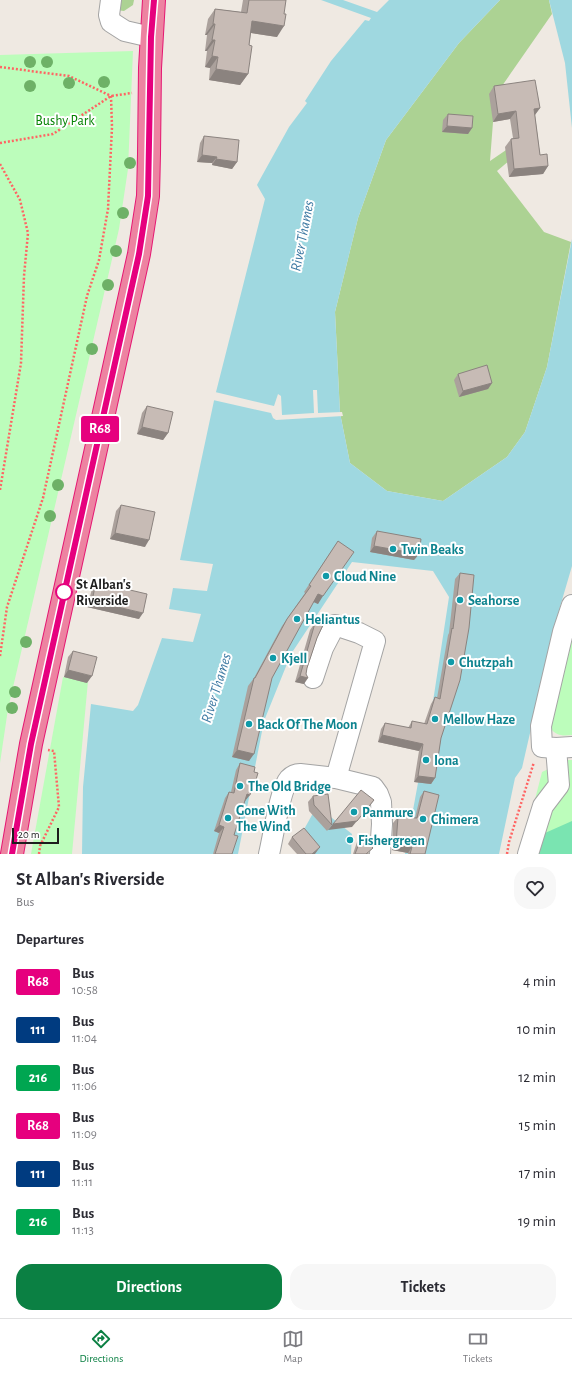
<!DOCTYPE html>
<style>
:root{--surface:#fff;--page:#f7f7f7;--text:#2b2b33;--muted:#7c7c81;--line:#e1e1e2;--accent:#0b8043}
body{margin:0;font-family:"Alegreya Sans",sans-serif;background:var(--page);color:var(--text);height:100vh;display:flex;flex-direction:column;font-size:15px;white-space:nowrap}
*{box-sizing:border-box;margin:0}
p{font-size:13px;color:var(--muted)}
.icon{flex:none;width:22px;height:22px;fill:none;stroke:currentColor;stroke-width:2;stroke-linecap:round;stroke-linejoin:round}
.map{position:relative;height:854px;overflow:hidden}
.drawer{display:flex;flex-direction:column;background:var(--surface);flex:1}
.drawer>*{flex:none}
.badge{padding:0 8px;border-radius:3px;font-size:14px;line-height:26px}
.scale{position:absolute;left:12px;bottom:10px;width:47px;box-sizing:border-box;padding-left:4px;border:2px solid #1d1d1d;border-top:0;font-size:11px;line-height:14px;white-space:nowrap;color:#1d1d1d;-webkit-text-stroke:3px #fff;paint-order:stroke}
.map>.badge{position:absolute;translate:-50% -50%;box-shadow:0 0 0 2px #fff}
h2{padding:0 16px;font-size:15px;line-height:36px}
.round{display:grid;place-items:center;flex:none;width:42px;height:42px;border-radius:16px;background:var(--page)}
.summary{display:flex;align-items:center;justify-content:space-between;height:68px;padding:0 16px}
h1{font-size:19px;font-weight:700;line-height:30px}
.primary-button{display:flex;gap:8px;margin-top:auto;padding:8px 16px}
.primary-button a{flex:1;height:46px;border-radius:16px;background:var(--accent);color:#fff;font-size:16px;font-weight:700;line-height:46px;text-align:center}
.primary-button a+a{background:var(--page);color:var(--text)}
ul{padding:0;list-style:none}
li{display:flex;align-items:center;gap:12px;height:48px;padding:0 16px}
li div{flex:1}
li b{display:block;font-size:15px}
li em{font-style:normal}
li .badge{min-width:44px;font-weight:700;text-align:center}
.tabs{display:flex;justify-content:space-around;align-items:center;height:56px;border-top:1px solid var(--line);background:var(--surface);font-size:11px;color:var(--muted)}
.tabs a{display:grid;justify-items:center;gap:2px}
.tabs .active{color:var(--accent)}
.map>svg:first-child{display:block}
.forest{fill:#acd293}
.park{fill:#bcfdbb}
.pitch{fill:#7ae4b1}
.water{fill:#9fd8e0}
.pier{fill:#efe9e2}
.lines{fill:none;stroke-linecap:round;stroke-linejoin:round}
.minor-casing{stroke:#a4a4a4;stroke-width:22}
.highway-casing{stroke:#e51772;stroke-width:24}
.path{stroke:#ff6463;stroke-width:2.5;stroke-dasharray:2 2;stroke-linecap:butt}
.minor{stroke:#fff;stroke-width:20}
.highway{stroke:#ed83a1;stroke-width:22}
.tree{fill:#6eb167}
.wall{fill:#aba19c}
.shaded-wall{fill:#8b837f}
.building{fill:#c7bbb5;stroke:#8b837f}
.line-casing{stroke:#fff;stroke-width:9}
.line{stroke:#e6007e;stroke-width:6}
.culture-dot{fill:#0f9aa8;stroke:#fff;stroke-width:1.5}
.stop-dot{fill:#fff;stroke:#e6007e;stroke-width:2}
.labels{text-anchor:middle;stroke-width:4;stroke-linejoin:round;paint-order:stroke}
.park-label{font-size:14px;fill:#058303;stroke:#fff}
.culture-label{font-size:14px;font-weight:bold;fill:#0d838f;stroke:#fff;text-anchor:start}
.stop-label{font-size:14px;font-weight:bold;fill:#1d1d1d;stroke:#fff;text-anchor:start}
.water-label{font-size:15px;font-style:italic;fill:#3e7aa3;stroke:#fff}
</style>
<div class="map">
<svg width="572" height="854" viewBox="0 0 572 854">
<rect width="100%" height="100%" fill="#efe9e2"/>
<g class="forest">
<path d="M105 0H134L133 5 124 11 116 10Z"/>
<path d="M500 0H549L552 14 495 96 490 161 509 148 510 160 497 171 544 232 571 242 547 367 525 432 507 457 443 501 387 491 350 463 340 413 335 312 358 218 386 140 459 43Z"/>
</g>
<g class="park">
<path d="M133 51 128 169 119 229 8 709 0 763V55Z"/>
<path d="M572 633V735C562 736 557 736 550 728Z"/>
<path d="M63 677 88 681 72 854H31Z"/>
<path d="M567 760H572V854H521L542 772Z"/>
</g>
<path class="pitch" d="M572 821V854H538L545 833Z"/>
<g class="water">
<path d="M321 0H343L377 12 389 0H500L459 43 386 140 358 218 335 312 340 413 350 463 387 491 443 501 507 457 525 432 547 367 572 239V566L555 624 522 768 515 778 499 854H405L434 695 449 597 433 571 352 562 291 654 264 721 238 854H82L83 787 91 704 133 711 138 705 162 638 193 642 201 614 169 609 173 588 207 591 213 564 180 560 215 396 265 199 257 185 258 183 289 127 307 103 305 101 331 61 365 20 369 21 371 18Z"/>
<path d="M549 0H572V128L565 63Z"/>
<path d="M317 806 352 834 351 854H297L302 833Z"/>
</g>
<path class="pier" d="M313 390H317L318 413 342 412 343 416 276 420 273 418 271 413 213 400 215 392 274 406 278 394 281 396 282 415 314 413Z"/>
<g class="lines">
<defs>
<g id="minor">
<path d="M111 0 109 15 111 22 125 31 151 37"/>
<path d="M572 605 563 632 541 726 542 747 556 748 572 747"/>
<path d="M313 678 323 648 335 625 359 633 375 641 336 778"/>
<path d="M269 854C273 838 280 789 289 779 293 775 296 774 300 774L336 778 373 787 378 794 381 802 382 824 380 854"/>
<path d="M528 854 543 806 559 785 556 748"/>
</g>
<path id="highway" d="M12 854 31 744 139 254 148 196 149 154 150 68 154 0"/>
</defs>
<use href="#minor" class="minor-casing"/>
<use href="#highway" class="highway-casing"/>
<g class="path">
<path d="M0 67 69 76 111 96 112 127 108 209 99 260 87 296 43 498 7 607 0 656"/>
<path d="M0 143 53 134 111 96 132 93"/>
<path d="M0 164 20 200 28 233 24 276 21 363 0 490"/>
<path d="M39 854 40 846 59 807 54 751 48 750"/>
<path d="M507 854 509 842 534 762"/>
</g>
<use href="#minor" class="minor"/>
<use href="#highway" class="highway"/>
</g>
<g class="tree">
<circle cx="30" cy="62" r="6"/>
<circle cx="47" cy="62" r="6"/>
<circle cx="104" cy="82" r="6"/>
<circle cx="69" cy="83" r="6"/>
<circle cx="30" cy="86" r="6"/>
<circle cx="130" cy="163" r="6"/>
<circle cx="123" cy="213" r="6"/>
<circle cx="116" cy="251" r="6"/>
<circle cx="108" cy="285" r="6"/>
<circle cx="92" cy="349" r="6"/>
<circle cx="58" cy="485" r="6"/>
<circle cx="50" cy="516" r="6"/>
<circle cx="26" cy="642" r="6"/>
<circle cx="15" cy="692" r="6"/>
<circle cx="12" cy="708" r="6"/>
</g>
<g class="wall">
<path d="M243 0H286L277 37 251 33 249 45 248 74 240 85 209 80 210 68 205 67 207 51H205L207 35H205L208 19 215 9 241 12Z"/>
<path d="M494 86 540 108 535 115 540 155 548 166 543 174 509 177 505 147 511 139 513 138 510 119 493 122 489 94Z"/>
<path d="M448 114 472 128 468 134 442 132 443 120Z"/>
<path d="M204 136 237 162 232 169 212 165V163L197 162 200 143Z"/>
<path d="M458 374 492 383 488 389 459 397 454 380Z"/>
<path d="M147 406 168 433 163 440 137 434 142 413Z"/>
<path d="M121 505 145 547 110 539 116 511Z"/>
<path d="M377 531 419 554 414 560 370 552 372 538Z"/>
<path d="M338 541 318 604 313 602 272 678 249 761 232 757 248 686 254 678 282 626 305 593 304 592Z"/>
<path d="M460 573 441 738 435 778 431 784 414 782 419 751 378 742 381 729 385 723 408 728 412 721 424 724 431 704 435 697 437 698 448 635 449 633 455 579Z"/>
<path d="M96 582 139 619 87 607 92 589Z"/>
<path d="M315 623 317 638 307 668 304 684 295 682 310 630Z"/>
<path d="M73 651 87 683 64 677 68 657Z"/>
<path d="M240 763 254 772V786L251 790 245 801 234 835 232 854H213L219 833 214 831 225 798 229 792H231L236 770Z"/>
<path d="M424 791 425 854H408V853L392 850 393 823 398 817 415 818 420 797Z"/>
<path d="M313 796 332 825 327 831 309 811 308 802Z"/>
<path d="M362 836 369 854H353L357 842Z"/>
<path d="M292 837 315 854H297L288 844Z"/>
</g>
<g class="shaded-wall">
<path d="M252 21 284 26 277 37 245 32Z"/>
<path d="M213 24H215L207 35H205Z"/>
<path d="M212 40H215L207 51H205Z"/>
<path d="M212 56 218 57 210 68 205 67Z"/>
<path d="M216 69 248 74 240 85 209 80Z"/>
<path d="M540 108 534 116V109Z"/>
<path d="M516 111 510 119 493 122 498 114Z"/>
<path d="M447 126 472 128 468 134 442 132Z"/>
<path d="M202 155 217 157 212 163 197 162Z"/>
<path d="M216 159 237 162 232 169 212 165Z"/>
<path d="M548 166 543 174 509 177 514 169Z"/>
<path d="M492 383 488 389 459 397 463 391Z"/>
<path d="M142 427 168 433 163 440 137 434Z"/>
<path d="M115 533 149 540 145 547 110 539Z"/>
<path d="M374 546 419 554 414 560 370 552Z"/>
<path d="M318 594 323 596 318 604 312 601Z"/>
<path d="M92 601 143 613 139 619 87 607Z"/>
<path d="M68 670 92 676 87 683 64 677Z"/>
<path d="M300 676 308 678 304 684 295 682Z"/>
<path d="M382 735 423 744 419 751 378 742Z"/>
<path d="M237 750 254 754 249 761 232 757Z"/>
<path d="M418 776 435 778 431 784 414 782Z"/>
<path d="M247 794 250 795 245 801H243Z"/>
<path d="M374 800 352 827 328 830 333 824Z"/>
<path d="M219 825 224 827 219 833 214 831Z"/>
<path d="M396 844 412 847 408 853 392 850Z"/>
<path d="M320 847 315 854H312Z"/>
</g>
<g class="building">
<path d="M249 0H286L284 14H286L284 26 252 21 249 45 252 46 248 74 216 69 218 57 212 56 215 40H212L215 24H213L215 9 247 13Z"/>
<path d="M535 80 540 108 534 109 540 155 547 154 548 166 514 169 511 139 519 138 516 111 498 114 494 86Z"/>
<path d="M448 114 473 116 472 128 447 126Z"/>
<path d="M204 136 239 140 237 162 216 159 217 157 202 155Z"/>
<path d="M487 365 492 383 463 391 458 374Z"/>
<path d="M147 406 173 412 168 433 142 427Z"/>
<path d="M121 505 155 512 149 540 115 533Z"/>
<path d="M377 531 421 539 419 554 374 546Z"/>
<path d="M338 541 354 552 323 596 318 594 272 678 254 754 237 750 254 678H255L287 619 311 586 309 585Z"/>
<path d="M460 573 474 575 469 628 460 680 441 738 435 778 418 776 423 744 382 735 385 723 411 728 412 721 427 724 435 697 440 699 452 628 453 629Z"/>
<path d="M96 582 147 594 143 613 92 601Z"/>
<path d="M315 623 323 625 317 638 307 668 306 674 308 678 300 676Z"/>
<path d="M73 651 97 657 92 676 68 670Z"/>
<path d="M240 763 255 767 254 772 258 773 254 786 252 785 250 795 247 794 234 835 238 836 232 854H215L224 827 219 825 229 792 234 793Z"/>
<path d="M361 790 374 800 357 821 333 824Z"/>
<path d="M424 791 439 795 425 854H410L412 847 396 844 398 817 417 818Z"/>
<path d="M328 794 332 825 314 805 313 796Z"/>
<path d="M304 828 320 847 312 854H306L292 837Z"/>
<path d="M362 836 373 848 366 854H355Z"/>
</g>
<g class="lines">
<defs>
<path id="line" d="M12 854 31 744 139 254 148 196 151 37 154 0"/>
</defs>
<use href="#line" class="line-casing"/>
<use href="#line" class="line"/>
</g>
<g class="culture-dot">
<circle cx="393" cy="549" r="4"/>
<circle cx="326" cy="576" r="4"/>
<circle cx="460" cy="600" r="4"/>
<circle cx="297" cy="619" r="4"/>
<circle cx="273" cy="658" r="4"/>
<circle cx="451" cy="662" r="4"/>
<circle cx="435" cy="719" r="4"/>
<circle cx="249" cy="724" r="4"/>
<circle cx="426" cy="760" r="4"/>
<circle cx="240" cy="786" r="4"/>
<circle cx="354" cy="812" r="4"/>
<circle cx="228" cy="818" r="4"/>
<circle cx="423" cy="819" r="4"/>
<circle cx="350" cy="840" r="4"/>
</g>
<circle class="stop-dot" cx="64" cy="592" r="8"/>
<g class="labels">
<g class="park-label">
<text x="65" y="125">Bushy Park</text>
</g>
<g class="culture-label">
<text x="401" y="554">Twin Beaks</text>
<text x="334" y="581">Cloud Nine</text>
<text x="468" y="605">Seahorse</text>
<text x="305" y="624">Heliantus</text>
<text x="281" y="663">Kjell</text>
<text x="459" y="667">Chutzpah</text>
<text x="443" y="724">Mellow Haze</text>
<text x="257" y="729">Back Of The Moon</text>
<text x="434" y="765">Iona</text>
<text x="248" y="791">The Old Bridge</text>
<text x="236" y="815">Gone With<tspan x="236" dy="16">The Wind</tspan></text>
<text x="362" y="817">Panmure</text>
<text x="431" y="824">Chimera</text>
<text x="358" y="845">Fishergreen</text>
</g>
<g class="stop-label">
<text x="76" y="589">St Alban's<tspan x="76" dy="16">Riverside</tspan></text>
</g>
<g class="water-label">
<text transform="translate(302 236) rotate(-79)" y="5">River Thames</text>
<text transform="translate(216 688) rotate(-73)" y="5">River Thames</text>
</g>
</g>
</svg>
<div class="scale">20 m</div>
<b class="badge" style="left:100px;top:429px;background:#e6007e;color:#fff">R68</b>
</div>
<section class="drawer">
<div class="summary"><div><h1>St Alban's Riverside</h1><p>Bus</p></div><a class="round"><svg class="icon" aria-label="heart" viewBox="0 0 24 24"><path d="M12 20l-8-8c-3-5 5-10 8-4 3-6 11-1 8 4z"/></svg></a></div>
<h2>Departures</h2>
<ul>
<li><span class="badge" style="background:#e6007e;color:#fff">R68</span><div><b>Bus</b><p>10:58</p></div><em>4 min</em></li>
<li><span class="badge" style="background:#003b80;color:#fff">111</span><div><b>Bus</b><p>11:04</p></div><em>10 min</em></li>
<li><span class="badge" style="background:#00a651;color:#fff">216</span><div><b>Bus</b><p>11:06</p></div><em>12 min</em></li>
<li><span class="badge" style="background:#e6007e;color:#fff">R68</span><div><b>Bus</b><p>11:09</p></div><em>15 min</em></li>
<li><span class="badge" style="background:#003b80;color:#fff">111</span><div><b>Bus</b><p>11:11</p></div><em>17 min</em></li>
<li><span class="badge" style="background:#00a651;color:#fff">216</span><div><b>Bus</b><p>11:13</p></div><em>19 min</em></li>
</ul>
<div class="primary-button"><a>Directions</a><a>Tickets</a></div>
</section>
<nav class="tabs">
<a class="active"><svg class="icon" aria-label="directions" viewBox="0 0 24 24"><path d="M12 3l9 9-9 9-9-9zM9 14v-3h6M13 9l2 2-2 2"/></svg>Directions</a>
<a><svg class="icon" aria-label="map" viewBox="0 0 24 24"><path d="M3 6l6-2 6 2 6-2v14l-6 2-6-2-6 2zM9 4v14M15 6v14"/></svg>Map</a>
<a><svg class="icon" aria-label="tickets" viewBox="0 0 24 24"><path d="M3 7h18v10H3zM15 7v10"/></svg>Tickets</a>
</nav>
